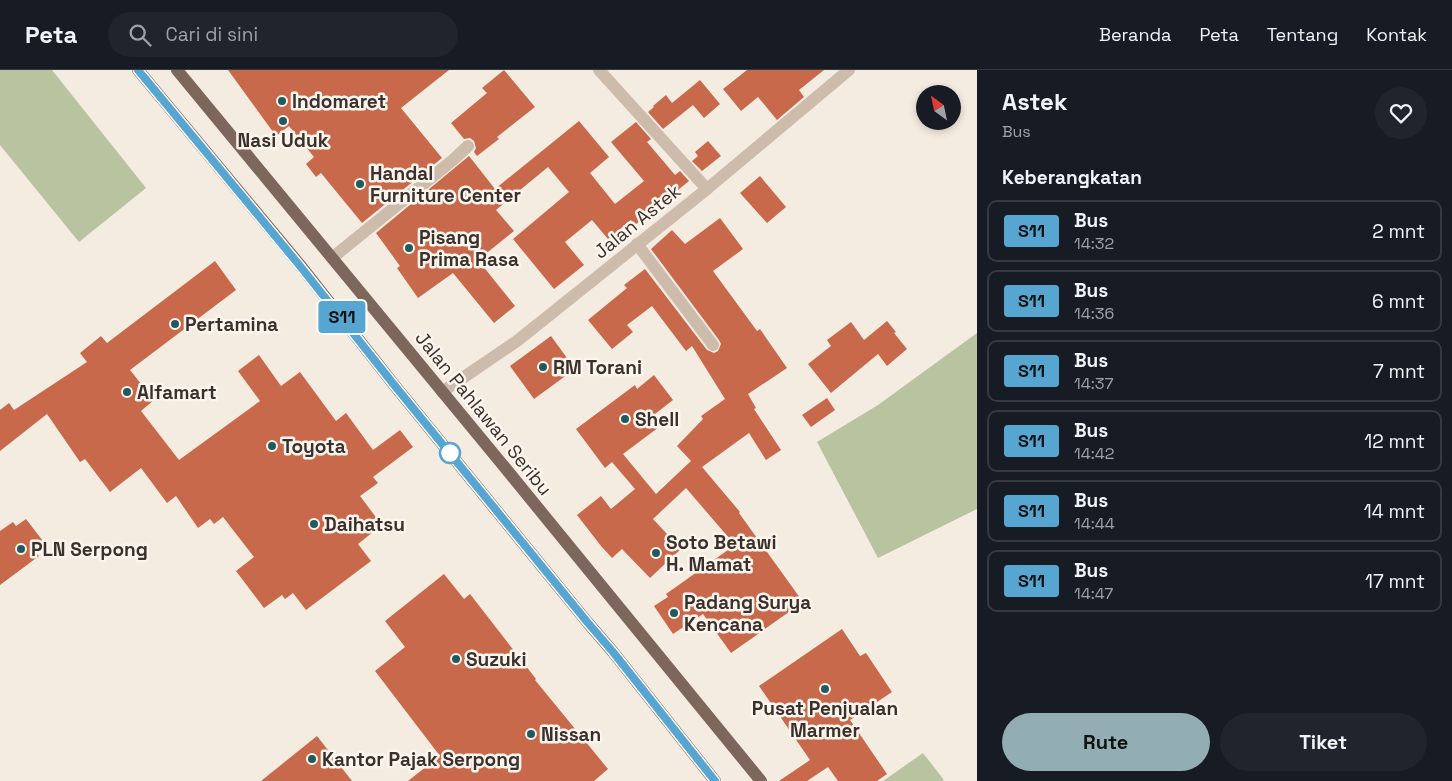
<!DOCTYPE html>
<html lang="id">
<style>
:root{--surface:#171b24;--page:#20242c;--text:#f1f3f6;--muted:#9ea1a6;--line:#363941;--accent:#92aeb2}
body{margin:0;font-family:"Space Grotesk",sans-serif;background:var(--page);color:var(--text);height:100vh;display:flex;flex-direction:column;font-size:19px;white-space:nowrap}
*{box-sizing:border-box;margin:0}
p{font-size:16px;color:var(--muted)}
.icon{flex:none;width:28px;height:28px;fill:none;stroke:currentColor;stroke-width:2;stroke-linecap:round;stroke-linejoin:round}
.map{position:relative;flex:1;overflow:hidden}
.panel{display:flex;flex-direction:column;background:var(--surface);width:475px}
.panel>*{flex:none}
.badge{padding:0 10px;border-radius:4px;font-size:18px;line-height:32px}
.needle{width:32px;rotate:327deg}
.controls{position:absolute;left:916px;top:15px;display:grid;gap:10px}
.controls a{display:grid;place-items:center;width:45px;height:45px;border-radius:50%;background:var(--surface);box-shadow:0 2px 8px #0003;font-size:25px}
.map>.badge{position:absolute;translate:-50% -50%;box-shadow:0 0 0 2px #fff}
h2{padding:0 25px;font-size:19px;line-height:45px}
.round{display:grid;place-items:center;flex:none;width:52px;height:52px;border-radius:26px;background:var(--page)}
.head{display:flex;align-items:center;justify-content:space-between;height:85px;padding:0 25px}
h1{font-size:24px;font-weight:800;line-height:38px}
.cta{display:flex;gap:10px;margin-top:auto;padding:10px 25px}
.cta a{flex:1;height:58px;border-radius:30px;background:var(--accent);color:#111;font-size:20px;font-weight:800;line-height:58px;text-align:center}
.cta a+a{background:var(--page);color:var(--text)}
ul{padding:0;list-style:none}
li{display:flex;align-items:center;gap:15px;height:62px;margin:0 10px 8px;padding:0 15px;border:2px solid var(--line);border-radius:10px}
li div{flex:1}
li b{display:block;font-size:19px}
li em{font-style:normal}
li .badge{min-width:55px;font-weight:700;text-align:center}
header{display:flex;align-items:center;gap:30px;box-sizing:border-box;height:70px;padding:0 25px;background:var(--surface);border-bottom:1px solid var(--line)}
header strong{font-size:24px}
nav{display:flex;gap:28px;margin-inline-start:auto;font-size:18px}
.search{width:350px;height:45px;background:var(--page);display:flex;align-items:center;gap:12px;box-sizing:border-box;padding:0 18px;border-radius:28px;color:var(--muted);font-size:19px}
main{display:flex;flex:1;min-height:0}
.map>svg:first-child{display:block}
.green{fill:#b8c4a0}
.building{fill:#c8694b}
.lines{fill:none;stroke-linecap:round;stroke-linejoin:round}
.minor{stroke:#cdbbac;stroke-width:12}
.major{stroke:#7d675c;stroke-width:12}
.line-casing{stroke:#fff;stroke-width:11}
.line{stroke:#57a6d2;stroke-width:8}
.poi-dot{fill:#1f5a5e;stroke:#fbf5ee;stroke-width:2}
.stop-dot{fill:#fff;stroke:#57a6d2;stroke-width:2.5}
.labels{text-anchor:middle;stroke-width:5;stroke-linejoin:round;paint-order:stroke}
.poi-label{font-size:19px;font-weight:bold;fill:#3b302b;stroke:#fbf5ee;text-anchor:start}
.street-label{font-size:19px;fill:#3b302b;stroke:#fbf5ee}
</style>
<header>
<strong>Peta</strong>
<div class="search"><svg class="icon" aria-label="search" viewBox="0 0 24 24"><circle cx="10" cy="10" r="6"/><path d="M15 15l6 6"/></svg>Cari di sini</div>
<nav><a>Beranda</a><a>Peta</a><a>Tentang</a><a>Kontak</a></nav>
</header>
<main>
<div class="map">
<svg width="977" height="711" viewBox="0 0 977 711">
<rect width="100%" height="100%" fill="#f4ebe1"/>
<g class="green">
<path d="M0 0H52L146 118 79 172 0 75Z"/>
<path d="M977 263V439L878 488 817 372 878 335Z"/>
<path d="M923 683 944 710 942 711H883Z"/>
</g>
<g class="building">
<path d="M228 0H449L401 38 442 88 362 153 321 103 316 107 306 94 314 87 289 56 276 66Z"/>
<path d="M504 0 535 37 497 67 499 69 477 86 474 82 476 78 474 71 470 68 464 69 451 53 487 23 482 18Z"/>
<path d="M747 0H824L799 20 804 27 777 50 758 27 741 41 723 19Z"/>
<path d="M700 10 720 34 704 48 693 35 663 59 648 42 654 37 653 36 666 25 672 33Z"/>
<path d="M579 51 609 87 590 103 615 134 644 111 611 72 636 52 651 69 647 72 675 105 680 101 689 111 635 155 631 150 608 169 592 150 565 172 584 195 554 219 513 169 569 122 548 97 496 140 514 161 478 190 515 236 494 253 453 203 418 228 397 198 400 196 376 163 469 86 495 119Z"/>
<path d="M708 71 721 86 702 101 692 91 698 86 695 82Z"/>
<path d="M760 106 786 137 767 153 740 123Z"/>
<path d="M720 148 743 179 713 201 757 261 760 259 787 298 748 324 756 338 754 339 781 380 766 390 749 363 702 397 740 442 739 443 803 532 731 583 703 544 673 564 654 536 668 527 666 524 735 475 686 418 653 449 681 479 650 508 622 479 612 488 601 476 577 445 601 426 611 439 635 419 612 392 605 398 576 359 635 315 637 319 654 305 673 330 655 344 663 354 623 384 656 424 691 391 677 376 703 349 701 346 725 329 692 276 686 281 652 236 627 255 633 262 612 279 588 250 627 218 624 215 645 199 707 280 714 283 718 281 721 274 719 270 651 179 672 160 685 174Z"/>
<path d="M215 191 236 220 130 300 154 330 141 341 179 390 260 331 238 301 259 285 281 316 300 302 336 351 346 343 373 380 400 360 413 377 373 407 378 413 360 426 378 450 369 457 373 462 358 474 371 491 306 540 293 523 285 529 282 525 264 538 236 501 254 487 223 447 214 454 210 449 198 458 176 426 167 433 141 398 110 422 85 389 80 392 47 344 0 381V340L9 333 14 340 87 292 80 283 101 266 107 273Z"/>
<path d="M887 251 896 262 894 263 907 279 887 296 878 284 831 323 808 294 831 276 827 270 851 252 864 270Z"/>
<path d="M551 266 575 299 534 329 510 296Z"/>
<path d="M827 328 835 340 811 357 802 345Z"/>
<path d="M26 449 46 475 36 483 39 486 0 515V461L13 452 16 456Z"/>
<path d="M444 504 464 529 470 524 536 609 535 610 608 699 594 711H408L440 686 375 601 405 577 385 551Z"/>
<path d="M842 559 860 586 866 583 892 622 850 650 887 704 877 711H838L828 697 807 711H779L810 690 759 616Z"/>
<path d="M317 666 352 711H261Z"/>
</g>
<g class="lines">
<g class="minor">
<path d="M599 0 707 119"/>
<path d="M637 174 713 275"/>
<path d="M332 188 453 90 468 76"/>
<path d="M442 322 517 271 707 119 849 0"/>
</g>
<g class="major">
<path d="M138 0 300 195 395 316 588 553 613 582 715 711"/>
<path d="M177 0 502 394 761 711"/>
</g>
</g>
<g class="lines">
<defs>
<path id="line" d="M138 0 300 196 395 316 588 553 613 582 715 711"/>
</defs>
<use href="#line" class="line-casing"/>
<use href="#line" class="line"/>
</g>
<g class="poi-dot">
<circle cx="282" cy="31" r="5"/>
<circle cx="283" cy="51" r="5"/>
<circle cx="360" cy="114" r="5"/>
<circle cx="409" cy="178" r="5"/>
<circle cx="175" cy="254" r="5"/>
<circle cx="543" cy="297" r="5"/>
<circle cx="127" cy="322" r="5"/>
<circle cx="625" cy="349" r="5"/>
<circle cx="272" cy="376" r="5"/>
<circle cx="314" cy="454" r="5"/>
<circle cx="21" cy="479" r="5"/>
<circle cx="656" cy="483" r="5"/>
<circle cx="674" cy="543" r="5"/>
<circle cx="456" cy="589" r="5"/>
<circle cx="825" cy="619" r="5"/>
<circle cx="531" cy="664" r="5"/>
<circle cx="312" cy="689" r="5"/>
</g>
<circle class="stop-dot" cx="450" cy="383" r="10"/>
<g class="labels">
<g class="poi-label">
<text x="292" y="38">Indomaret</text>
<text x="283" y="77" text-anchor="middle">Nasi Uduk</text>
<text x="370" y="110">Handal<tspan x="370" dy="22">Furniture Center</tspan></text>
<text x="419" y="174">Pisang<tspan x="419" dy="22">Prima Rasa</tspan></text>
<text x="185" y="261">Pertamina</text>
<text x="553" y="304">RM Torani</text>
<text x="137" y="329">Alfamart</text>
<text x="635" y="356">Shell</text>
<text x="282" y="383">Toyota</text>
<text x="324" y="461">Daihatsu</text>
<text x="666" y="479">Soto Betawi<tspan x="666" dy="22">H. Mamat</tspan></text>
<text x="31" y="486">PLN Serpong</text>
<text x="684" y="539">Padang Surya<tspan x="684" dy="22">Kencana</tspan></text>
<text x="466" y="596">Suzuki</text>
<text x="825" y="645" text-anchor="middle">Pusat Penjualan<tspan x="825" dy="22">Marmer</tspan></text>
<text x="541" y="671">Nissan</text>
<text x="322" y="696">Kantor Pajak Serpong</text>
</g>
<g class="street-label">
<text transform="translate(637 151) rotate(-39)" y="7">Jalan Astek</text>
<text transform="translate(484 343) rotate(51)" y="7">Jalan Pahlawan Seribu</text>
</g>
</g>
</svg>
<div class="controls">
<a><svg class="needle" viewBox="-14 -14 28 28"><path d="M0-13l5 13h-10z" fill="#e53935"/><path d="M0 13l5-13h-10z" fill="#9ea1a6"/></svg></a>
</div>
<b class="badge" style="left:342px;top:247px;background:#57a6d2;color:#111">S11</b>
</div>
<section class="panel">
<div class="head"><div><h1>Astek</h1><p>Bus</p></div><a class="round"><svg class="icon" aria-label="heart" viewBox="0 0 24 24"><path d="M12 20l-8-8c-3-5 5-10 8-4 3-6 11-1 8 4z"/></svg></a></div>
<h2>Keberangkatan</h2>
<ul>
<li><span class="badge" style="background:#57a6d2;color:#111">S11</span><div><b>Bus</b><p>14:32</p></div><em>2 mnt</em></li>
<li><span class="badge" style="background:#57a6d2;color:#111">S11</span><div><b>Bus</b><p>14:36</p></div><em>6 mnt</em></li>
<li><span class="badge" style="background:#57a6d2;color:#111">S11</span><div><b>Bus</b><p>14:37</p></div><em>7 mnt</em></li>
<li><span class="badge" style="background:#57a6d2;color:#111">S11</span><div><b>Bus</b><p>14:42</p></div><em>12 mnt</em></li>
<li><span class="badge" style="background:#57a6d2;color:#111">S11</span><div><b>Bus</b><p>14:44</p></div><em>14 mnt</em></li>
<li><span class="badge" style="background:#57a6d2;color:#111">S11</span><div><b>Bus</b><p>14:47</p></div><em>17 mnt</em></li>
</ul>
<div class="cta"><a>Rute</a><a>Tiket</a></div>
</section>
</main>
